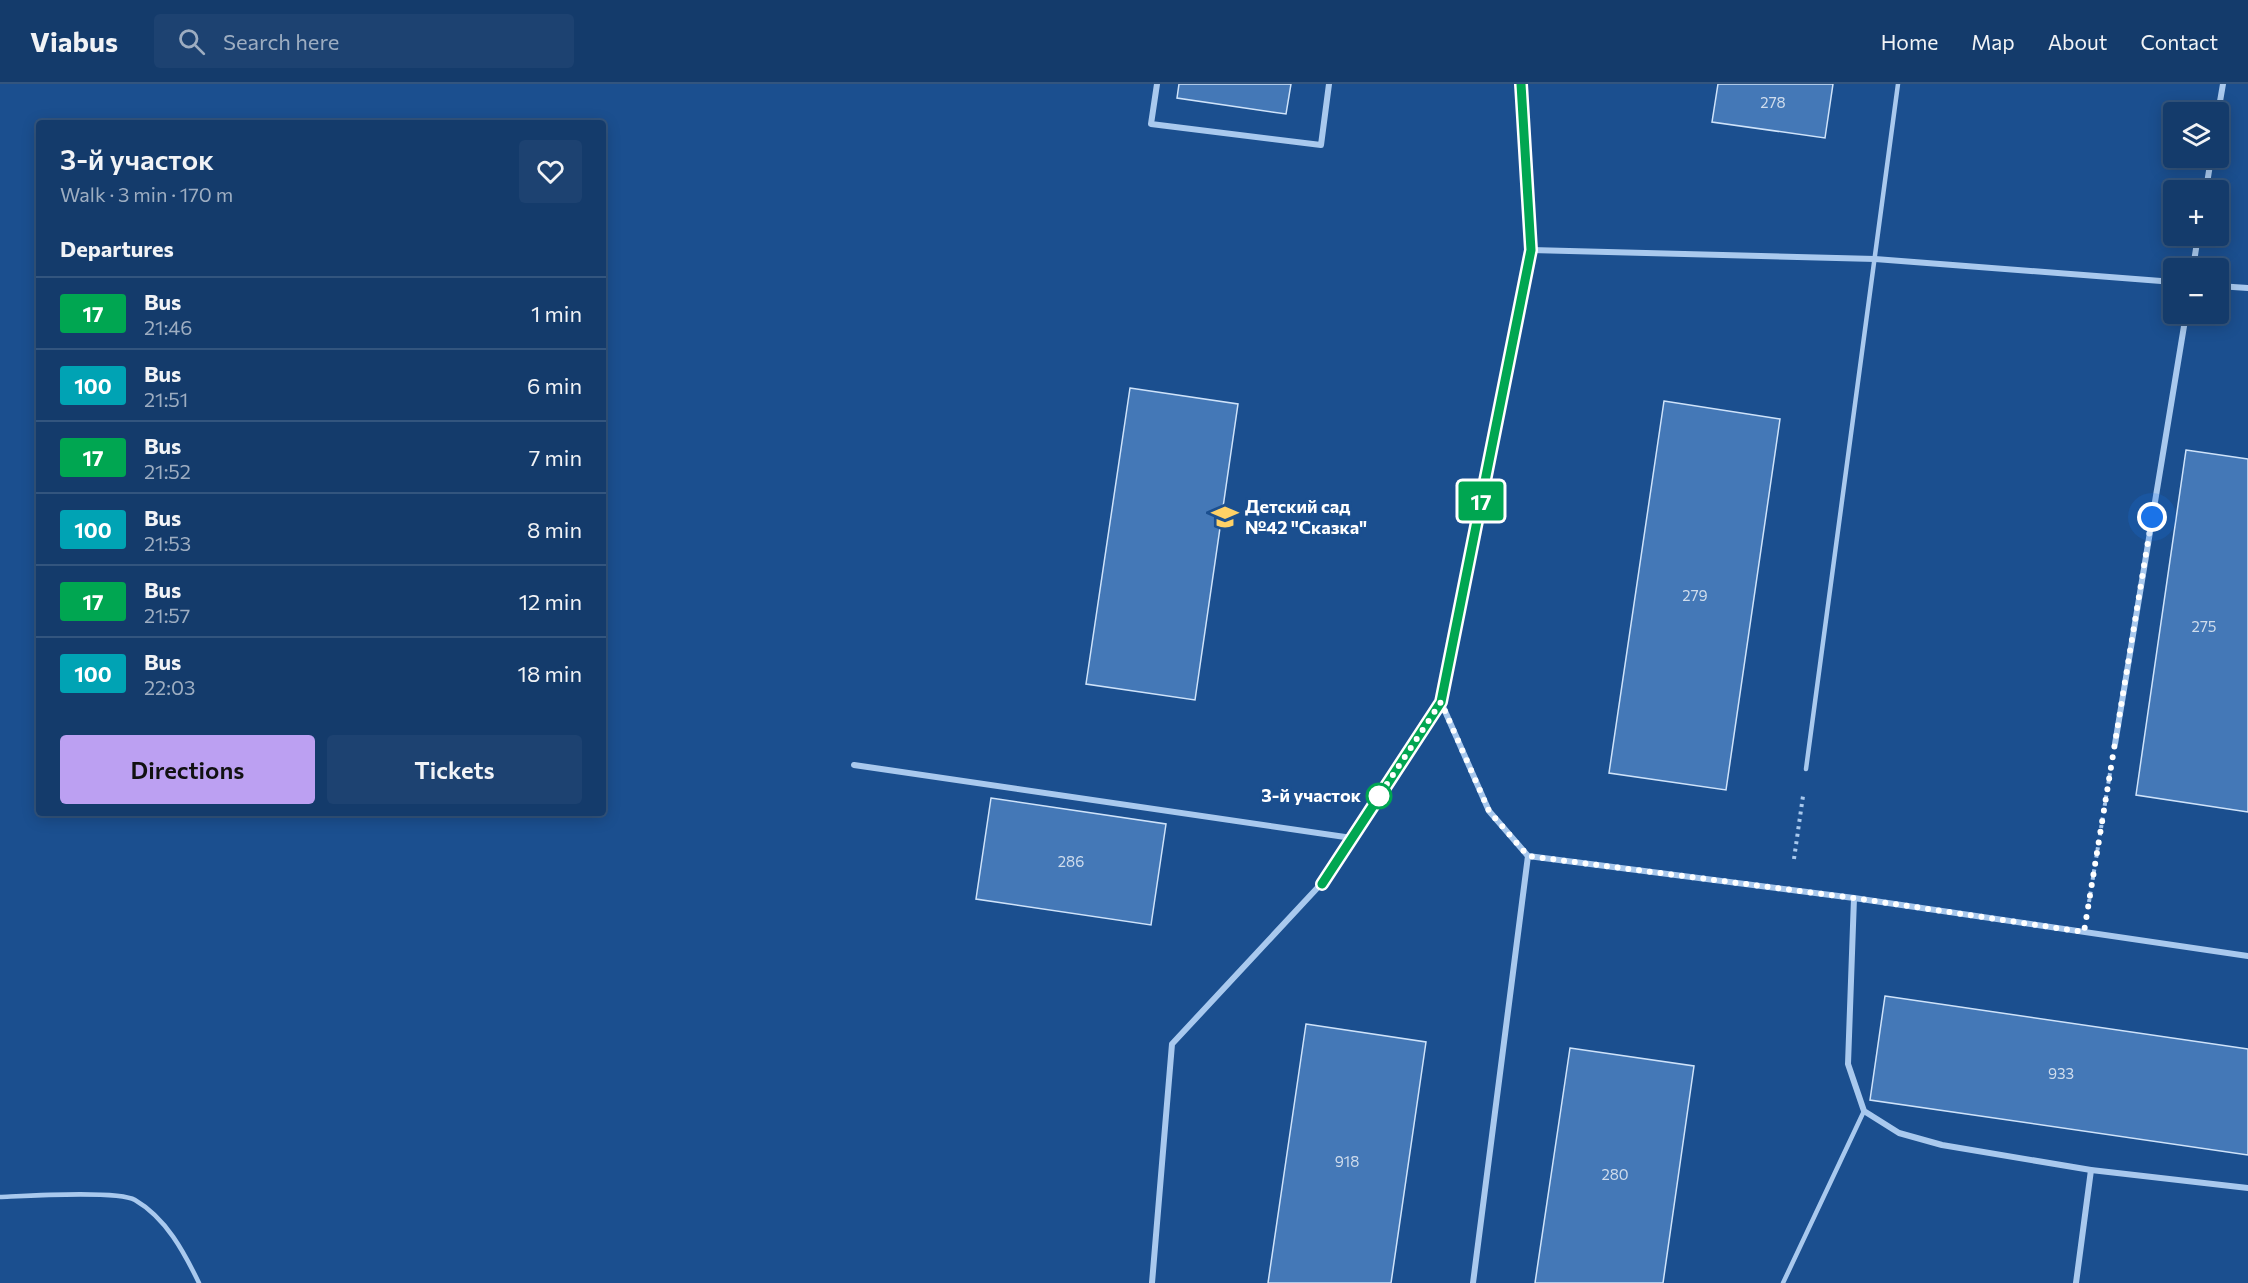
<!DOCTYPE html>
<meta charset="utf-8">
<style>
:root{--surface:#143b6b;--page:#1d4271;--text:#f1f3f6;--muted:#9dadc1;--line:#33557e;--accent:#bca0f2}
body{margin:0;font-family:Commissioner,sans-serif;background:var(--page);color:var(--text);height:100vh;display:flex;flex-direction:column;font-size:22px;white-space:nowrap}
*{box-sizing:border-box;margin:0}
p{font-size:20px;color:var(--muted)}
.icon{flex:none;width:33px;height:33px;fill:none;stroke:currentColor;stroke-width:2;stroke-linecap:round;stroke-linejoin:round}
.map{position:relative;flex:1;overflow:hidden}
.sheet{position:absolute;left:36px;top:36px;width:570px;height:696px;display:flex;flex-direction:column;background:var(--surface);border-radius:6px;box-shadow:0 3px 15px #0003,0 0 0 2px var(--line)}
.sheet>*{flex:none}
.badge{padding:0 12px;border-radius:4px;font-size:21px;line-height:39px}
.controls{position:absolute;left:2163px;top:18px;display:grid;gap:12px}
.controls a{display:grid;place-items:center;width:66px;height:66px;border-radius:6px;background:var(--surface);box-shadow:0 3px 15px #0003,0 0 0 2px var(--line);font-size:30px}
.you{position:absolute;width:30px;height:30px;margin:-15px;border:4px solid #fff;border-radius:50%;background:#1a73e8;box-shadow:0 0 0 9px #1a73e833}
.map>.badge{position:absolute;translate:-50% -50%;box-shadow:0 0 0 3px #fff}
h2{padding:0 24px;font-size:22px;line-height:54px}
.round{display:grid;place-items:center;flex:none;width:63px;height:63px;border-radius:6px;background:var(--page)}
.overview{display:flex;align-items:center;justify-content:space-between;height:102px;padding:0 24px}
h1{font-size:28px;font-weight:600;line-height:45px}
.primary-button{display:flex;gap:12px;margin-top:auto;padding:12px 24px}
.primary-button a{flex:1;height:69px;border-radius:6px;background:var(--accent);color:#111;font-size:24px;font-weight:600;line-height:69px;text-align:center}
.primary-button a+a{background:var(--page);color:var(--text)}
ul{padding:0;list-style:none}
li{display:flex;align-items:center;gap:18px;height:72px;padding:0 24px;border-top:2px solid var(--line)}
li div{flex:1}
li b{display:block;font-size:22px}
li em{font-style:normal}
li .badge{min-width:66px;font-weight:700;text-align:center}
header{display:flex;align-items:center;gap:36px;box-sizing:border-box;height:84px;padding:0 30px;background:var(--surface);border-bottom:2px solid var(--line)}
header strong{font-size:28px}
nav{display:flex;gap:33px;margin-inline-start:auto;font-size:21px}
.search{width:420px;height:54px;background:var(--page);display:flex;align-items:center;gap:15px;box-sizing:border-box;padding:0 21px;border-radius:6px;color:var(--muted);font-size:22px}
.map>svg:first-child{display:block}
.building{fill:#4478b7;stroke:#cfe3fa;stroke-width:1.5}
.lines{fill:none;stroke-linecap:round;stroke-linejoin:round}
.path{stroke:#a9c9ee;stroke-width:4;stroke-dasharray:3 4.5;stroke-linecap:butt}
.service{stroke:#a9c9ee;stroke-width:4.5}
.minor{stroke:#a9c9ee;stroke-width:6}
.line-casing{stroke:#fff;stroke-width:14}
.line{stroke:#00a651;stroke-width:9}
.walk{stroke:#fff;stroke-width:6;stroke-dasharray:0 10.8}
.stop-dot{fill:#fff;stroke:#00a651;stroke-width:3}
.labels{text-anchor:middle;stroke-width:6;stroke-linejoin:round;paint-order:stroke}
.number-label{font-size:15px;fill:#d0dded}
.poi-label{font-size:18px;font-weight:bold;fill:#fff;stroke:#1b4f8f;text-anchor:start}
.stop-label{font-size:18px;font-weight:bold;fill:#fff;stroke:#1b4f8f;text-anchor:end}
</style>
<header>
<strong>Viabus</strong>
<div class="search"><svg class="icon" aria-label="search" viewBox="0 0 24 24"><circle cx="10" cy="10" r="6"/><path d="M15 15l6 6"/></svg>Search here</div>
<nav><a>Home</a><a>Map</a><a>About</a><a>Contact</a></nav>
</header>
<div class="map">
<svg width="2248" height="1199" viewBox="0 0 2248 1199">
<rect width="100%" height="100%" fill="#1b4f8f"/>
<g class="building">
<path d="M1179 0H1291L1286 30 1177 14Z"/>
<path d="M1718 0H1833L1825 54 1712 38Z"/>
<path d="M1130 304 1238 320 1195 616 1086 600Z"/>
<path d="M1664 317 1780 335 1726 706 1609 689Z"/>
<path d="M2186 366 2248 375V728L2136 711Z"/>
<path d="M991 714 1166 740 1151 841 976 815Z"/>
<path d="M1885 912 2248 965V1071L1870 1016Z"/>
<path d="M1306 940 1426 958 1391 1199H1268Z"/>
<path d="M1570 964 1694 982 1663 1199H1535Z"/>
</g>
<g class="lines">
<g class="path">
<path d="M1794 775 1803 712"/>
<path d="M2089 818 2110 689"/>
</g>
<g class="service">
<path d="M1806 685 1898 0"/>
<path d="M0 1113C24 1112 118 1106 135 1116 166 1134 184 1168 199 1199"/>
<path d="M1783 1199 1864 1027"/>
</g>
<g class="minor">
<path d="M1157 0 1151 40 1321 61 1329 0"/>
<path d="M2218 29 2223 0"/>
<path d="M2206 106 2211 74"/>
<path d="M1531 166 1875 175 2174 198"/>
<path d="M2193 184 2198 152"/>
<path d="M2218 202 2248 204"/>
<path d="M1441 618 1489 727 1528 772 1854 814 2248 872"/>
<path d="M2115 660 2186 230"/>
<path d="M854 681 1352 754"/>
<path d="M1854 814 1848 980 1864 1027 1899 1049 1942 1061 2091 1086 2248 1104"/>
<path d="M1152 1199 1172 960 1321 800 1441 618 1531 166 1521 0"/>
<path d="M1473 1199 1528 772"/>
<path d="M2076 1199 2091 1086"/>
</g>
</g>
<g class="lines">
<defs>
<path id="line" d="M1322 800 1441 618 1531 166 1521 0"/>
</defs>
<use href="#line" class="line-casing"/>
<use href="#line" class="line"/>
<path class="walk" d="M1379 712 1377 715 1441 618 1489 727 1528 772 1854 814 2084 848 2152 433"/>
</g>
<defs>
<symbol id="school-bare" viewBox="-9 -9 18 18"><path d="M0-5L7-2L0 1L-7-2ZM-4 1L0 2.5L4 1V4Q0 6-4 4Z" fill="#ffd166" stroke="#1b4f8f" stroke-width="2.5" paint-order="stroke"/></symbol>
</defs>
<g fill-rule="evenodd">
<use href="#school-bare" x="1206" y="414" width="38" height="38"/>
</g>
<circle class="stop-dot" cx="1379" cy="712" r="12"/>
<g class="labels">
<g class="number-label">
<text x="1773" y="24">278</text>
<text x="1695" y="517">279</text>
<text x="2204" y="548">275</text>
<text x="1071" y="783">286</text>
<text x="2061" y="995">933</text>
<text x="1347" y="1083">918</text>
<text x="1615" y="1096">280</text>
</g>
<g class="poi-label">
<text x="1245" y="429">Детский сад<tspan x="1245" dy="21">№42 "Сказка"</tspan></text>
</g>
<g class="stop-label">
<text x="1361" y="718">3-й участок</text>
</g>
</g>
</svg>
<div class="controls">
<a><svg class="icon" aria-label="layers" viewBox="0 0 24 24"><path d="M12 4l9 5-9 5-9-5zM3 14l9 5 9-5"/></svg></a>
<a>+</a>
<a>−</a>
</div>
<div class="you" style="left:2152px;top:433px"></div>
<b class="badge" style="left:1481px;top:417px;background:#00a651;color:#fff">17</b>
<section class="sheet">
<div class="overview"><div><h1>3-й участок</h1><p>Walk · 3 min · 170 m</p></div><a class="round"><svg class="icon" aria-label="heart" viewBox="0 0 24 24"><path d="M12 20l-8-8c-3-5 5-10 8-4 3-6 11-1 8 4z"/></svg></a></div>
<h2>Departures</h2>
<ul>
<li><span class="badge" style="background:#00a651;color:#fff">17</span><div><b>Bus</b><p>21:46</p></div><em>1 min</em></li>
<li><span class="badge" style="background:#00a3b4;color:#fff">100</span><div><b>Bus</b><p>21:51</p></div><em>6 min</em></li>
<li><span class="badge" style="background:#00a651;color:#fff">17</span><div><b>Bus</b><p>21:52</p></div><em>7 min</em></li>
<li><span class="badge" style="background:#00a3b4;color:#fff">100</span><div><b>Bus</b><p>21:53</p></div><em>8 min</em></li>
<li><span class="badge" style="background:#00a651;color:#fff">17</span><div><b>Bus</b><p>21:57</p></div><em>12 min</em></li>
<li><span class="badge" style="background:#00a3b4;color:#fff">100</span><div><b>Bus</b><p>22:03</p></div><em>18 min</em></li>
</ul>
<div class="primary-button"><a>Directions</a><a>Tickets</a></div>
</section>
</div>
